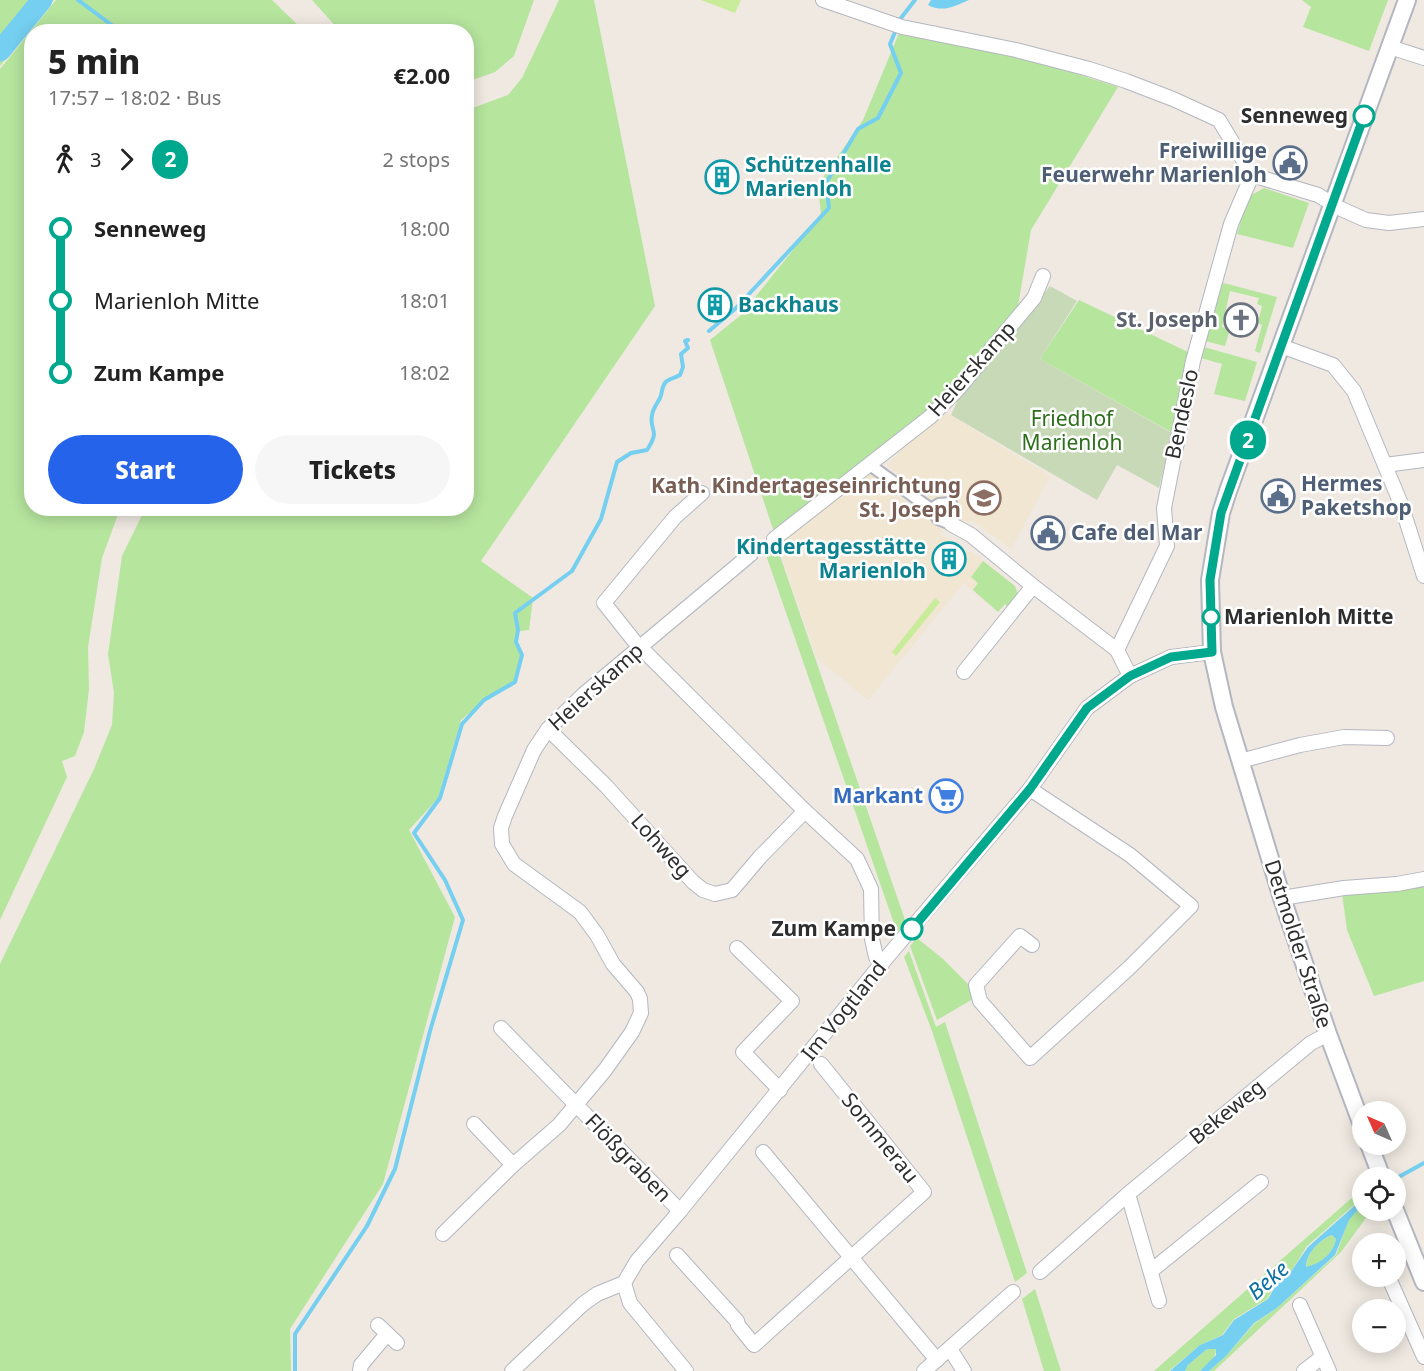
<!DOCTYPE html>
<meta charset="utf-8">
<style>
:root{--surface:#fff;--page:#f6f6f6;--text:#222;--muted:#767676;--accent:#2563eb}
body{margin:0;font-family:"Noto Sans",sans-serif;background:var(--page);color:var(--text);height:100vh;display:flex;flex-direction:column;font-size:22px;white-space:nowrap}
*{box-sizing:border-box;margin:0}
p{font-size:20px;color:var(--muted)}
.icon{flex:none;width:33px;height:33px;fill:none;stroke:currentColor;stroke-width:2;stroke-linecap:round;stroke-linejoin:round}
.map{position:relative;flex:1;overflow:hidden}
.drawer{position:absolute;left:24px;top:24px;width:450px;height:492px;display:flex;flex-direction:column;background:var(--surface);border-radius:24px;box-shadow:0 3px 15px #0003}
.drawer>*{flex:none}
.badge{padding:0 12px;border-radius:20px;font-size:21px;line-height:39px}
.needle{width:39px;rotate:315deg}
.controls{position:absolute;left:1352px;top:1101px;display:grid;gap:12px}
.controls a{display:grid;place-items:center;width:54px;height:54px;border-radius:50%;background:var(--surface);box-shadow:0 3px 15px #0003;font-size:30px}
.map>.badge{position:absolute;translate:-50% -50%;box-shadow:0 0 0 3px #fff}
.legs{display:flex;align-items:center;gap:9px;height:66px;padding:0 24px;font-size:20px}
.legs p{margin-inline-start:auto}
.summary{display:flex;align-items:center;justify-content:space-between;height:102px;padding:0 24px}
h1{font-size:33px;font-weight:800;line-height:45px}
.primary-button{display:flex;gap:12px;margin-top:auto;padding:12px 24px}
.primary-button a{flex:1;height:69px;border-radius:36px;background:var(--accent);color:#fff;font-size:24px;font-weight:800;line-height:69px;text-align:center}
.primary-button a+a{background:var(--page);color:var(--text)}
ul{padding:0 24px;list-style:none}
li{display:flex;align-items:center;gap:21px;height:72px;font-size:22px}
li i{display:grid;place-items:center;width:9px;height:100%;margin:0 8px;background:currentColor}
li i::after{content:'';width:15px;height:15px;margin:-8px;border:4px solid;border-radius:50%;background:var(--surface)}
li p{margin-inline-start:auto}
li:first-child i{background:linear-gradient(#0000 50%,currentColor 0)}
li:last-child i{background:linear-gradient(currentColor 50%,#0000 0)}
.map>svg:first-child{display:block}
.education{fill:#f0e6d1}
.green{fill:#b6e59e}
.cemetery{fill:#c8d9b8}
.pitch{fill:#c9ec9a}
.water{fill:#75cff0;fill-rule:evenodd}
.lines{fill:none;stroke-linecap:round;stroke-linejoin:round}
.stream{stroke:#75cff0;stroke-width:4}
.river{stroke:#75cff0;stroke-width:21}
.pedestrian-casing{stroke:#b4b7c1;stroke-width:14}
.minor-casing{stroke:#b4b7c1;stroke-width:16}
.tertiary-casing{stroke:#b4b7c1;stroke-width:20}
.pedestrian{stroke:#fff;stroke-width:10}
.minor{stroke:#fff;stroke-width:14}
.tertiary{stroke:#fff;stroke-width:16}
.line-1-casing{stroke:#fff;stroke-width:14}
.line-1{stroke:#00a88e;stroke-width:9}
.stop-1-dot{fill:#fff;stroke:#00a88e;stroke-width:3}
.labels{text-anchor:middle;stroke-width:5;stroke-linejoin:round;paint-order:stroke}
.stop-label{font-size:21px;font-weight:bold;fill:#2e2e2e;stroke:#fff;text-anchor:end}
.service-label{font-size:21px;font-weight:bold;fill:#4e5e75;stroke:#fff;text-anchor:start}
.culture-label{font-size:21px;font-weight:bold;fill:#0d838f;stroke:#fff;text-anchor:start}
.worship-label{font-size:21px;font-weight:bold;fill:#5b616d;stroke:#fff;text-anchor:end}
.street-label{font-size:21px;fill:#2e2e2e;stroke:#fff}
.park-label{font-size:21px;fill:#2c6e1b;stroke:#fff}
.education-label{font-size:21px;font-weight:bold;fill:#785e54;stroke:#fff;text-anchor:end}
.shop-label{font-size:21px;font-weight:bold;fill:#366cbe;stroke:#fff;text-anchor:end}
.water-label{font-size:22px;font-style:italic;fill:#0d6fa3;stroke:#fff}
</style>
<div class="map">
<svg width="1424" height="1371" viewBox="0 0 1424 1371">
<rect width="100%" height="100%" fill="#efe9e1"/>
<g class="education">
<path d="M943 411 1050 476 1011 549 973 521 961 523 887 465 914 436Z"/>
<path d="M868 471 943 531 929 549 942 534 962 551 972 552 1015 586 1010 609 1005 604 998 612 962 582V585L868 700 817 658 778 546Z"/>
</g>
<g class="green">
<path d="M0 0H54L0 66Z"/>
<path d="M56 0H272L304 31 32 32V508L120 509 102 558 88 647 89 689 84 732 75 756 62 761 67 777 0 920V69Z"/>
<path d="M312 0H534L514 56 495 72 467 82 466 32 340 31Z"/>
<path d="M559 0H594L655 306 481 561 533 598 529 630 519 631 516 642 522 655 515 682 484 700 461 720 438 798 409 830 455 917 383 1184 290 1329 291 1371H0V964L94 769 112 725 114 693 108 654 122 556 145 509 466 508 467 110 508 95 522 78Z"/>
<path d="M1302 0H1388L1369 51 1303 27 1311 7Z"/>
<path d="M899 33 1026 58 1118 87 1031 230 1018 306 956 384 926 413 774 532 710 340 741 315 821 215 818 185 863 120Z"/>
<path d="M1264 188 1309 203 1293 248 1237 234 1248 197Z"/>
<path d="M1220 282 1277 297 1260 353 1255 351 1262 325 1258 323 1262 306 1257 304 1259 298 1230 291 1222 327 1230 329 1225 346 1205 341Z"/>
<path d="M1079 300 1190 353 1171 432 1040 359Z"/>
<path d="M1204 347 1257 362 1245 401 1214 394 1222 364 1201 358Z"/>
<path d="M777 547 906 923 897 932 766 555Z"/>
<path d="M983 561 1015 586 1019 598 1010 609 1005 604 998 612 973 590 978 583 971 577Z"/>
<path d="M1424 884V981L1374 996 1347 930 1342 893Z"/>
<path d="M917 938 943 959 970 986 973 999 937 1020 910 946Z"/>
<path d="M909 951 936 1027 945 1022 1027 1273 1015 1282 932 1031 904 957Z"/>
<path d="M1362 1189V1198L1307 1246 1290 1273 1278 1281 1267 1299 1234 1319 1222 1335 1200 1345 1169 1371H1154Z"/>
<path d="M1362 1205V1210L1371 1211 1341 1252 1214 1371H1209L1226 1356 1255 1323 1277 1308 1336 1255 1349 1219Z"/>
<path d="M1332 1235 1336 1239C1333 1254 1320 1264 1306 1268 1306 1253 1319 1241 1332 1235Z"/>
<path d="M1035 1289 1061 1371H1044L1022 1299Z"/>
<path d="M1207 1349H1216C1216 1359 1207 1365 1200 1371H1185L1188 1365Z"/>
</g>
<path class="cemetery" d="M1050 286 1077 301 1040 359 1172 433 1159 488 1117 465 1097 500 951 415 962 391Z"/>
<g class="pitch">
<path d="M701 0H741L735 13Z"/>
<path d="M935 598 940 602 896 656 892 652Z"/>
</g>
<g class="water">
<path d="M931 0H969C955 6 943 13 928 5Z"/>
<path d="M1362 1199V1205L1349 1220 1335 1255 1277 1308 1254 1323 1226 1356 1209 1371H1200L1216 1355V1349H1207L1188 1365 1185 1371H1170L1200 1345 1223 1335 1234 1320 1268 1299 1278 1282 1290 1273 1308 1247ZM1332 1235 1336 1239C1333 1254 1320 1264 1306 1267 1306 1254 1319 1240 1332 1235Z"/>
</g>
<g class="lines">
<g class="stream">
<path d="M78 0 121 32"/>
<path d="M709 331 735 309 829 208 826 183 858 129 878 118 901 73 890 44 901 18 915 0"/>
<path d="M1395 1179 1424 1163"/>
<path d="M295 1371V1334L367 1226 395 1169 430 1031 463 920 445 880 414 833 440 798 462 724 484 700 515 682 522 655 516 642 518 630 515 613 572 571 601 519 617 462 631 453 647 450C661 429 649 432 652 415 653 408 657 404 660 398 663 392 661 385 667 381 671 378 675 378 680 375L683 367 681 354 688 348 685 341 688 340"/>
</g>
<path class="river" d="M0 51 42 0"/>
<defs>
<path id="pedestrian" d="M870 465 931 509 938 519 951 524 954 516 951 503 939 504 931 509"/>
<g id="minor">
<path d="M823 0 902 27 1016 50 1089 69 1126 81 1173 99 1219 120 1252 175 1318 195 1339 208 1366 220 1389 223 1424 219"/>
<path d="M1390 47 1424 58"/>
<path d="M1281 346 1333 365 1354 391 1401 504 1424 576"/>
<path d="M1385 465 1424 460"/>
<path d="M702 493 675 517 604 603 635 642 805 811 857 859 871 889 872 939 876 957 882 964"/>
<path d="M951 524 971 535 1033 586 1117 650 1130 676"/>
<path d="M774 539 930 417 958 389 1034 298 1043 276"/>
<path d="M1117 650 1167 546 1164 508 1193 361 1231 224 1252 175"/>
<path d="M964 672 1033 586"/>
<path d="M548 729 606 786 693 882 703 890 715 894 732 890 760 857 805 811"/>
<path d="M1240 761 1300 745 1344 737 1387 738"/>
<path d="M1030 789 1130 855 1191 906 1129 968 1030 1058 980 1001 976 985 1020 936 1032 945"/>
<path d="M1282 898 1344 888 1397 884 1424 879"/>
<path d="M737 948 792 1001 743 1052 780 1090"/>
<path d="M501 1028 680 1211"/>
<path d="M474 1124 513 1165"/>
<path d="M763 1152 937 1360"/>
<path d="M1128 1194 1159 1301"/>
<path d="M443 1234 513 1165 559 1125 605 1070 632 1032 641 1013 640 999 637 992 613 964 597 935 580 912 514 864 502 844 501 828 505 816 534 750 548 729 584 694 751 554"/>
<path d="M677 1255 737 1321 738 1325 754 1345 924 1192 821 1064"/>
<path d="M1151 1271 1261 1182"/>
<path d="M1040 1272 1128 1194 1311 1043 1328 1034"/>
<path d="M1388 1276 1424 1357"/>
<path d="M624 1283 630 1303 686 1371"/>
<path d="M1300 1305 1329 1371"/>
<path d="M378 1325 397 1343"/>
<path d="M950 1349 964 1371"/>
<path d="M360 1371 361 1365 387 1334"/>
<path d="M512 1371 583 1304 597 1294 624 1283 637 1261 680 1211 882 963 1030 789 1087 708 1130 676 1171 657 1212 652"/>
<path d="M924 1371 1013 1292"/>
<path d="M1304 1371 1322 1357"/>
</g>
<g id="tertiary">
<path d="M1362 1125 1328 1034 1282 898 1224 707 1212 652 1210 580 1221 513 1228 491 1407 0"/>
<path d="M1369 1144 1382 1178"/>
<path d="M1395 1210 1424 1282"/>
</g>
</defs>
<use href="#pedestrian" class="pedestrian-casing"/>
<use href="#minor" class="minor-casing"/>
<use href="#tertiary" class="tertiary-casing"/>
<use href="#pedestrian" class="pedestrian"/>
<use href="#minor" class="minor"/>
<use href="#tertiary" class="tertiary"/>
</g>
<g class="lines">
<defs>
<path id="line-1" d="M912 929 1030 789 1087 708 1130 676 1171 657 1212 652 1210 580 1221 513 1364 116"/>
</defs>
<use href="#line-1" class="line-1-casing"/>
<use href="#line-1" class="line-1"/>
</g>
<defs>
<symbol id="civic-ring" viewBox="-11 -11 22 22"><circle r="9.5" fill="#fff" stroke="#5c6f8a" stroke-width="1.5"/><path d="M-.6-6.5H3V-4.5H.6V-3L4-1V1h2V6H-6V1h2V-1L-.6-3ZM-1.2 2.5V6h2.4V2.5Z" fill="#5c6f8a"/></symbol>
<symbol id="building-ring" viewBox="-11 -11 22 22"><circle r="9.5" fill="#fff" stroke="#0f9aa8" stroke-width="1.5"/><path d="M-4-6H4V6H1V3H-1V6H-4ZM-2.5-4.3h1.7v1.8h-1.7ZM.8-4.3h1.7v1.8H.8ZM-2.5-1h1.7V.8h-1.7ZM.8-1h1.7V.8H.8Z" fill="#0f9aa8"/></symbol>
<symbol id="church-ring" viewBox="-11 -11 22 22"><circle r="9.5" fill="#fff" stroke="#6b7280" stroke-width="1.5"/><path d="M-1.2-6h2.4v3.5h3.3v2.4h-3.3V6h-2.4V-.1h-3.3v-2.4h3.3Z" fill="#6b7280"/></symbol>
<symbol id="school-ring" viewBox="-11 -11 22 22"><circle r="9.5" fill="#fff" stroke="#8d6e63" stroke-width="1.5"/><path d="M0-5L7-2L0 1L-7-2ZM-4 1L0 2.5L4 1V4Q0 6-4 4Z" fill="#8d6e63"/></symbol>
<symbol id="supermarket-ring" viewBox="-11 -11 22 22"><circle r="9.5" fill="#fff" stroke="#3f7fe0" stroke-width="1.5"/><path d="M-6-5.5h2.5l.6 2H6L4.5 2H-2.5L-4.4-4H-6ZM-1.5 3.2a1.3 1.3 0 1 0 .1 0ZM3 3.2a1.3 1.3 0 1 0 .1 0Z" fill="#3f7fe0"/></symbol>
</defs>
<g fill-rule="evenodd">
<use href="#civic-ring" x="1271" y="144" width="38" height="38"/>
<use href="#building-ring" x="703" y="158" width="38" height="38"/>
<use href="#building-ring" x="696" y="286" width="38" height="38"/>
<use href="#church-ring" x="1222" y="301" width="38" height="38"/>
<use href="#civic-ring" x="1259" y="477" width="38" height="38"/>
<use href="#school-ring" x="965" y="479" width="38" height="38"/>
<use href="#civic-ring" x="1029" y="514" width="38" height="38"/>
<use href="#building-ring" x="930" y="540" width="38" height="38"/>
<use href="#supermarket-ring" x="927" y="777" width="38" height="38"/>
</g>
<g class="stop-1-dot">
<circle cx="1364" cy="116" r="10"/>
<circle cx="1211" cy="617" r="8"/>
<circle cx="912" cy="929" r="10"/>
</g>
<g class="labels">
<g class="stop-label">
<text x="1348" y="123">Senneweg</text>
<text x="1224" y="624" text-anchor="start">Marienloh Mitte</text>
<text x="896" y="936">Zum Kampe</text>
</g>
<g class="service-label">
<text x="1267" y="158" text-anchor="end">Freiwillige<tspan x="1267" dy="24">Feuerwehr Marienloh</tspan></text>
<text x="1301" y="491">Hermes<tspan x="1301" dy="24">Paketshop</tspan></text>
<text x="1071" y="540">Cafe del Mar</text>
</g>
<g class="culture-label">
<text x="745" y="172">Schützenhalle<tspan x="745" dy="24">Marienloh</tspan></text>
<text x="738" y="312">Backhaus</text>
<text x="926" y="554" text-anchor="end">Kindertagesstätte<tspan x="926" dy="24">Marienloh</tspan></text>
</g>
<g class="worship-label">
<text x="1218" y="327">St. Joseph</text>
</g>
<g class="street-label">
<text transform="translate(972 369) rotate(-48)" y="7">Heierskamp</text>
<text transform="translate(1182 414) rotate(-78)" y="7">Bendeslo</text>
<text transform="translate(596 687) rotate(-42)" y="7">Heierskamp</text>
<text transform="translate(661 846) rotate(48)" y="7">Lohweg</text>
<text transform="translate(1298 944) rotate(72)" y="7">Detmolder Straße</text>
<text transform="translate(844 1011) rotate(-51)" y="7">Im Vogtland</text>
<text transform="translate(1227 1112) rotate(-39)" y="7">Bekeweg</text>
<text transform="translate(880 1138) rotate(51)" y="7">Sommerau</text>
<text transform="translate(628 1158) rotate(46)" y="7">Flößgraben</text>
</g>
<g class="park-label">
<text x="1072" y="426">Friedhof<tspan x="1072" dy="24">Marienloh</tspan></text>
</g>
<g class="education-label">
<text x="961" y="493">Kath. Kindertageseinrichtung<tspan x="961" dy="24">St. Joseph</tspan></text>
</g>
<g class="shop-label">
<text x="923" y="803">Markant</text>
</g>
<g class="water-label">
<text transform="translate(1268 1280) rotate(-41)" y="8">Beke</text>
</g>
</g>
</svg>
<div class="controls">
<a><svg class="needle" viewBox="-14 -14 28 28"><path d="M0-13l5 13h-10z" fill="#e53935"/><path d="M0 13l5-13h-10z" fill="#767676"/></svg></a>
<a><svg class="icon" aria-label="locate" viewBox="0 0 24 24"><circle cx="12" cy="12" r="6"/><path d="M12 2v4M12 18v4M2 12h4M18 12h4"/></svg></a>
<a>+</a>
<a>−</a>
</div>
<b class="badge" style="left:1248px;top:440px;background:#00a88e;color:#fff">2</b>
<section class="drawer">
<div class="summary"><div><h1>5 min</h1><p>17:57 – 18:02 · Bus</p></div><b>€2.00</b></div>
<div class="legs"><svg class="icon" aria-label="walk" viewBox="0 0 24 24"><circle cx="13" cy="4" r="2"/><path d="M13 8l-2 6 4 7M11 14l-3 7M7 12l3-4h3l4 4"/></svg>3<svg class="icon" aria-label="forward" viewBox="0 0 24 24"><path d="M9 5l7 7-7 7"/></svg><b class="badge" style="background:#00a88e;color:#fff">2</b><p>2 stops</p></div>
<ul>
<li><i style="color:#00a88e"></i><b>Senneweg</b><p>18:00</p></li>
<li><i style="color:#00a88e"></i><span>Marienloh Mitte</span><p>18:01</p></li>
<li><i style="color:#00a88e"></i><b>Zum Kampe</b><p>18:02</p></li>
</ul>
<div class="primary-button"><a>Start</a><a>Tickets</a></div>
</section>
</div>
